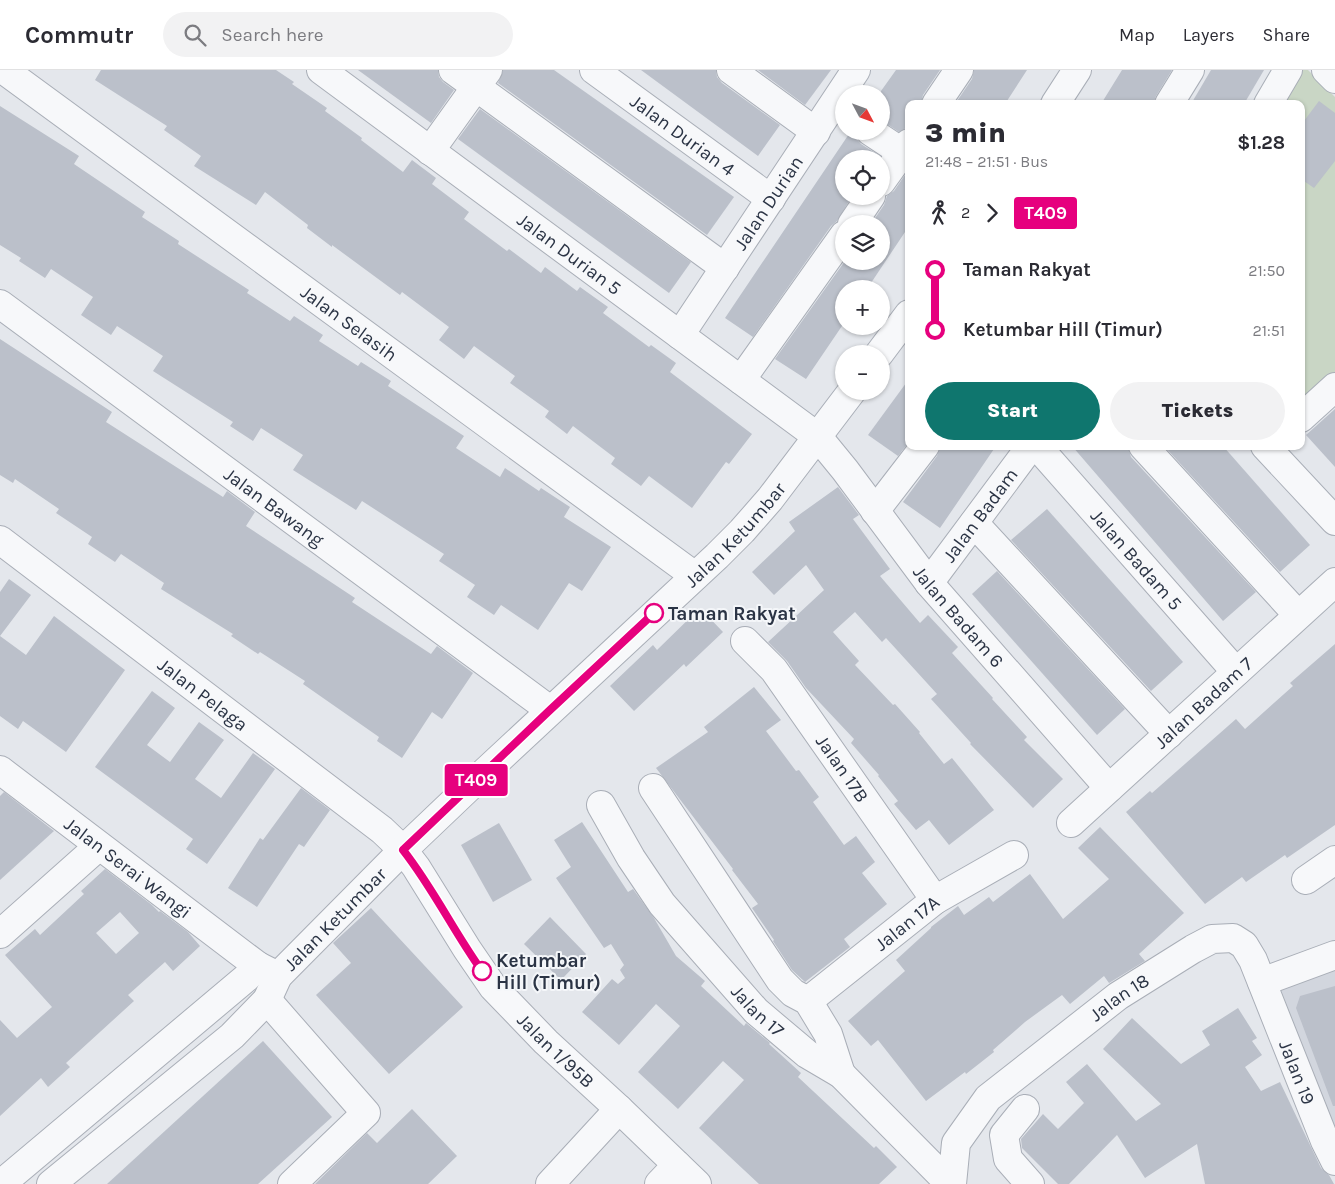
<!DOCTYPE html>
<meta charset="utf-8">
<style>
:root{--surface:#fff;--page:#f2f2f3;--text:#2b2b33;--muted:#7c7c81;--line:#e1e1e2;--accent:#0f766e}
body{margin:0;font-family:Karla,sans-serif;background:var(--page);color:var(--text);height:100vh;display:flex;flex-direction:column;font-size:19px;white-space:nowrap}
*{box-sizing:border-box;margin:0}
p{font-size:16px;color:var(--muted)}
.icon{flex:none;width:28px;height:28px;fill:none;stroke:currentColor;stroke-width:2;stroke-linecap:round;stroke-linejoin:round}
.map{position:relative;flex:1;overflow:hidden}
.drawer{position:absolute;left:905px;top:30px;width:400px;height:350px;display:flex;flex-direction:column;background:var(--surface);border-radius:10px;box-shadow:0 1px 4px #0004}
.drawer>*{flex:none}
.badge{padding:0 10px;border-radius:4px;font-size:18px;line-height:32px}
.needle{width:32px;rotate:131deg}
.fabs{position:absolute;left:835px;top:15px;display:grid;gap:10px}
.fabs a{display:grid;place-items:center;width:55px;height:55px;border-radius:50%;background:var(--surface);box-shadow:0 1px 4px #0004;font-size:25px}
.map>.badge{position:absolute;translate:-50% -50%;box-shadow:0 0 0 2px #fff}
.legs{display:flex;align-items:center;gap:8px;height:55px;padding:0 20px;font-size:16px}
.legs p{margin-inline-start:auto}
.overview{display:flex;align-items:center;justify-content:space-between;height:85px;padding:0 20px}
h1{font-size:28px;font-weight:800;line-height:38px}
.cta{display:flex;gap:10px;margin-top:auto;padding:10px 20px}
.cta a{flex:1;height:58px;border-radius:30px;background:var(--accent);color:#fff;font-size:20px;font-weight:800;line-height:58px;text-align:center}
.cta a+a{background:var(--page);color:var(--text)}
ul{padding:0 20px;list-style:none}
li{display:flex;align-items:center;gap:18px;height:60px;font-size:19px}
li i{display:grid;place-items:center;width:8px;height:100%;margin:0 6px;background:currentColor}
li i::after{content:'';width:12px;height:12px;margin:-6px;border:4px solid;border-radius:50%;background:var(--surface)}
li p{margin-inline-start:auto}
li:first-child i{background:linear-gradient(#0000 50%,currentColor 0)}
li:last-child i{background:linear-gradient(currentColor 50%,#0000 0)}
header{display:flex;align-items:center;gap:30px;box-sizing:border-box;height:70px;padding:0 25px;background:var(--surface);border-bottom:1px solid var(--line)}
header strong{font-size:24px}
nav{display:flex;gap:28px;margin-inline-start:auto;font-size:18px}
.search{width:350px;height:45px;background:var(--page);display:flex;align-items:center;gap:12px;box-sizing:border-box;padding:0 18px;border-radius:28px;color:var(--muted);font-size:19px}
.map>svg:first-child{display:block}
.built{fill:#d2d6de}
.green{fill:#c9d6c5}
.building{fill:#bbc0ca;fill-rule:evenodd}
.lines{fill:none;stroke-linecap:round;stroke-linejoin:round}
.minor-casing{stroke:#a9aeb7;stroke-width:30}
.minor{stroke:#f7f8fa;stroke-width:28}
.line-1-casing{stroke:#fff;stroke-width:11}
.line-1{stroke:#e6007e;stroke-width:8}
.stop-1-dot{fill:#fff;stroke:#e6007e;stroke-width:2.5}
.labels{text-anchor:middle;stroke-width:4;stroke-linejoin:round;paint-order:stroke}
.street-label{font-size:19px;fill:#2b3445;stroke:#f4f6f9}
.stop-label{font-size:19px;font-weight:bold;fill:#2b3445;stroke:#f4f6f9;text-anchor:start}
</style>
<header>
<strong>Commutr</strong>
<div class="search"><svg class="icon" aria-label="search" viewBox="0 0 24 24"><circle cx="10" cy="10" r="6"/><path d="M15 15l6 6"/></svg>Search here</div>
<nav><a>Map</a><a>Layers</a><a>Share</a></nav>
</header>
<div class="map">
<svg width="1335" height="1114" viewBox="0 0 1335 1114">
<rect width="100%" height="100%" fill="#e4e7ec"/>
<path class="built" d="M1335 893V1071L1271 917Z"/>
<path class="green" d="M1294 0H1308L1335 27V315L1301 347V34H1272Z"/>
<g class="building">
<path d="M101 0H276L294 12 292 14 327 38 325 41 362 68 361 70 403 102 412 90 436 108 432 114 469 142 464 149 507 181 509 179 541 203 545 197 577 221 580 217 608 237 603 243 649 277 651 275 676 293 670 302 752 364 729 394 726 392 692 438 649 406 641 416 611 394 615 388 573 356 567 364 545 347 549 341 510 313 515 306 474 276 464 289 439 270 449 257 402 222 400 225 332 175V177L307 158 308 155 265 122 256 135 194 96 201 86 164 60 167 56 95 10Z"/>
<path d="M358 0H438L439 7 443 12 454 20 431 53Z"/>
<path d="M503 0H554L734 127 707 165 498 13Z"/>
<path d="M641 0H716L717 7 722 13 780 55 758 86Z"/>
<path d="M758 0H831L805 35Z"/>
<path d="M896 0H940L923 25 921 34H909V56L899 62 881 50V21Z"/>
<path d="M974 0H1027L1005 34H955L972 9Z"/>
<path d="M1122 0H1172L1156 26 1153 34H1101Z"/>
<path d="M1211 0H1264L1244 34H1191Z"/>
<path d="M1319 31 1335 43V91L1314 118 1301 109V55Z"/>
<path d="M0 36 79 86 74 94 145 142 142 147 179 171 178 174 249 220 247 223 290 251 294 246 323 265 319 271 358 296 361 292 391 311 388 316 464 366 456 378 500 407 505 398 539 421 541 418 570 437 564 447 611 477 582 521 569 513 538 560 501 535 494 545 467 527 475 515 439 491 444 484 362 431 356 440 293 400 303 385 261 358 253 371 230 356 233 352 153 301 163 286 117 256 111 265 81 245 93 227 51 199 45 208 19 191 21 188 0 175Z"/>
<path d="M480 39 691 192 669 223 458 69Z"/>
<path d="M851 61H855L856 68 861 74 880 86 878 89H844V126H852L837 151 831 156 753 267 725 248Z"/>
<path d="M907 102 909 103V156L867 219H844V253L806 309 775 289 845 191H881V154H871L884 135 887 126 894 121Z"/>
<path d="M0 269 112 342 106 352 223 427 227 421 255 442 246 456 355 528 352 532 431 584 437 576 473 603 442 649 432 642 402 688 377 671 379 667 303 614 305 611 260 582 258 584 231 566 233 564 161 519 164 513 121 484 115 492 88 474 92 467 56 443 59 439 15 409 13 413 0 405Z"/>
<path d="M909 309V372L898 386 868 365Z"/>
<path d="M1335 339V397L1306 365Z"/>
<path d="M940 376H996L940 458 903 432 937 386Z"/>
<path d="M1072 376H1128L1131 387 1256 522 1223 551Z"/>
<path d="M1164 376H1223L1310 475 1280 502Z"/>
<path d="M838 417 859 445 853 449 890 499 880 506 920 553 928 545 958 577 952 583 993 628 992 629 1027 667 1024 670 1063 709 1033 738 970 674 971 673 931 629 937 624 886 568 882 572 855 542 833 562 859 591 855 595 893 635 895 634 920 662 919 663 944 694 952 688 994 740 949 775 929 750 916 760 894 734 898 731 878 706 879 705 851 673 854 669 806 618 787 591 768 572 824 520 806 495 774 525 752 502 795 461 789 452Z"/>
<path d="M1047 439 1183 592 1151 621 1011 470Z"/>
<path d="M997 501 1125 639 1097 665 972 524Z"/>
<path d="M9 509 31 525 0 566 26 585 54 546 125 600 66 682 23 651 18 659 0 646V522Z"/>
<path d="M700 538 723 562 686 597 684 594 634 641 610 616 653 575 657 580Z"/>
<path d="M1335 574V755L1287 788 1285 785 1246 812 1242 807 1205 834 1126 742 1150 721 1152 723 1236 649 1245 659 1293 616 1290 613Z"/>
<path d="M754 617 781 650 766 661 796 701 799 700 819 727 813 732 844 775 856 766 875 792 862 803 887 834 844 869 850 877 805 912 792 900 773 871 774 870 752 838 758 834 732 800 733 799 656 698 708 662 704 657Z"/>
<path d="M152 621 175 638 147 675 170 692 199 652 224 670 195 709 221 728 253 683 275 699 207 794 186 779 193 769 95 697Z"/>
<path d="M301 718 330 740 304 777 299 774 257 837 228 818 260 768 263 770Z"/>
<path d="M4 722 54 761 0 810V726Z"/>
<path d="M582 752 628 822 633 819 654 848 676 886 705 911 701 916 744 956 746 953 770 973 769 974 801 1003 798 1007 874 1078 876 1076 897 1097 879 1114H759L699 1058 744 1010 723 991 678 1039 638 1002 680 956 656 934 619 975 582 942 612 909 618 914 625 908 620 900 624 895 611 874 604 878 556 808 571 797 554 770Z"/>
<path d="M499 753 532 810 493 832 461 775Z"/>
<path d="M1100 757 1184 843 1139 884 1145 891 1109 913 1104 906 1070 934 1062 925 1025 952 993 980 994 982 966 1004 965 1002 926 1031 878 970 871 976 848 951 905 901 896 890 931 858V857L958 836 964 845 989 827 993 832 1030 804 1063 849 1109 809 1078 778Z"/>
<path d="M105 799 152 835 159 842 160 841 188 862 200 876 173 901 165 892 128 925 134 931 66 993 70 997 48 1017 41 1008 0 1046V950L17 968 52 937 5 885 35 859 40 865 84 824 81 821ZM120 842 139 863 116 884 96 863Z"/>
<path d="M371 838 463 937 389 1004 316 925 351 893 333 873Z"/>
<path d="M550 847 586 884 561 910 524 874Z"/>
<path d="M1335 916V1036H1333L1296 938 1300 926Z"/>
<path d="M1238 938 1257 968 1252 971 1262 985 1245 997 1261 1021 1280 1012 1321 1098 1329 1105 1334 1114H1205L1197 1074 1145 1108 1117 1065 1069 1114H1058L1022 1078 1021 1069 1043 1044 1058 1059 1084 1033 1066 1012 1087 994 1136 1051 1161 1034 1103 979 1132 948 1181 994 1210 975 1202 961Z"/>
<path d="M263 971 332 1047 258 1114H107Z"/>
<path d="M412 1039 457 1086 428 1114H315L367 1063 377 1073Z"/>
</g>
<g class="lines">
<defs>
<g id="minor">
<path id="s1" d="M4 0 695 506"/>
<path id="s2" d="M321 0 818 367 845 400 929 513 1109 718"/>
<path d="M453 0 725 198"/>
<path id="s3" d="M594 0 771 129"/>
<path d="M731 0 816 62"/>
<path d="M1326 0 1335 9"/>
<path d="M936 34 959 0"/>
<path d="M1055 34 1077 0"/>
<path d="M1169 34 1190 0"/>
<path d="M1268 34 1288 0"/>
<path d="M870 61 909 87"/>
<path d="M430 81 488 0"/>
<path d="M881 112 909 73"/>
<path d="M852 154 871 126"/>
<path id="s4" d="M0 234 550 640"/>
<path id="s5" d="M680 265 856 0"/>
<path d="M879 284 909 244"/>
<path d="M741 310 844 165"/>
<path d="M1301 348 1335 317"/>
<path id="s6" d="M1037 376 1236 602"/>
<path d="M1143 376 1298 545"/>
<path d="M1265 376 1335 451"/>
<path d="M875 441 925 376"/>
<path d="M974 453 1169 664"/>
<path id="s7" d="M0 470 382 760 403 780 416 797 467 879 493 917 546 972 619 1039 697 1114"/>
<path id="s8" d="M929 513 1031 376"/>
<path id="s9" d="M745 571 774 600 935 830"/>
<path id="s10" d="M0 700 258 896"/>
<path d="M653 718 780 910 793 923 808 931 828 964 841 1004"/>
<path id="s11" d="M601 735 631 788 662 834 756 941 807 984 841 1004 950 1114"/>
<path id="s12" d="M1071 753 1335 512"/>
<path d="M1306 810 1335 790"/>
<path d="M0 864 99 776"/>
<path d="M1262 912 1335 885"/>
<path d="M267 930 366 1043 292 1114"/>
<path id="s13" d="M808 931 935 830 1014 785"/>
<path d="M1025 1039 1004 1065 1008 1089 1030 1114"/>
<path d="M1 1114 246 908 258 896 278 906"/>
<path id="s14" d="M51 1114 232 966 267 930 278 906 403 780 486 701 717 486 742 461 770 429 852 321"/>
<path d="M550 1114 619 1039"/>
<path d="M659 1114 677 1095"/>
<path id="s15" d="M952 1114 956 1073 988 1028 1118 926 1193 879 1212 869 1233 868 1244 875 1253 890 1325 1071 1335 1091"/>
</g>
</defs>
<use href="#minor" class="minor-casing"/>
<use href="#minor" class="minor"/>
</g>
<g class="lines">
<defs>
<path id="line-1" d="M482 901C454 862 433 818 403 780L550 640 654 543"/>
</defs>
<use href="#line-1" class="line-1-casing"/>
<use href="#line-1" class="line-1"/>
</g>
<g class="stop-1-dot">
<circle cx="654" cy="543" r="9"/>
<circle cx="482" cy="901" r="9"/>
</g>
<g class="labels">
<g class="street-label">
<text dy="7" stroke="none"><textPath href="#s3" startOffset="110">Jalan Durian 4</textPath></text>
<text dy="7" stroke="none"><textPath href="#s5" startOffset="159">Jalan Durian</textPath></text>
<text dy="7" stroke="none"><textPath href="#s2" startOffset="309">Jalan Durian 5</textPath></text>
<text dy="7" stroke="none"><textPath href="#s1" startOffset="428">Jalan Selasih</textPath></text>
<text dy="7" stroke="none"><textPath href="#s4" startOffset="341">Jalan Bawang</textPath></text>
<text dy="7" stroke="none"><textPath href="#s8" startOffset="85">Jalan Badam</textPath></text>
<text dy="7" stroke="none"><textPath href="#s14" startOffset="946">Jalan Ketumbar</textPath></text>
<text dy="7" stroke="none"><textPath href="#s6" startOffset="151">Jalan Badam 5</textPath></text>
<text dy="7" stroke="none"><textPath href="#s2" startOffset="846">Jalan Badam 6</textPath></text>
<text dy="7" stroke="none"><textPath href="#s7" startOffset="255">Jalan Pelaga</textPath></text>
<text dy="7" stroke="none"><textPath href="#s12" startOffset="179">Jalan Badam 7</textPath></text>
<text dy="7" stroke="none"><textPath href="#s9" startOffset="161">Jalan 17B</textPath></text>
<text dy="7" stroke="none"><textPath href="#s10" startOffset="161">Jalan Serai Wangi</textPath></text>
<text dy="7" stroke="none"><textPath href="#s14" startOffset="391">Jalan Ketumbar</textPath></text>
<text dy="7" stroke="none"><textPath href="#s13" startOffset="126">Jalan 17A</textPath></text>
<text dy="7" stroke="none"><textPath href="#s15" startOffset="262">Jalan 18</textPath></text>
<text dy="7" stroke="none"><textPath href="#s11" startOffset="260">Jalan 17</textPath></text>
<text dy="7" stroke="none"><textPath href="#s7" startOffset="762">Jalan 1/95B</textPath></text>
<text dy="7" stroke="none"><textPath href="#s15" startOffset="544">Jalan 19</textPath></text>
</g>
<g class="stop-label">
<text x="668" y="550">Taman Rakyat</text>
<text x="496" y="897">Ketumbar<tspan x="496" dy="22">Hill (Timur)</tspan></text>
</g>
</g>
</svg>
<div class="fabs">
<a><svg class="needle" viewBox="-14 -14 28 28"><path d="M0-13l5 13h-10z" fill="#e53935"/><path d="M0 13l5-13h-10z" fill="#7c7c81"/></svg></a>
<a><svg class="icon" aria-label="locate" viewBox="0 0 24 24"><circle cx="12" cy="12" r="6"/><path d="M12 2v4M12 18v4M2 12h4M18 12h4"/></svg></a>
<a><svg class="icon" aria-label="layers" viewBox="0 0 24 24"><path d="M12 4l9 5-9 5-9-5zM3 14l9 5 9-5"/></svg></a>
<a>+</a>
<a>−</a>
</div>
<b class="badge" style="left:476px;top:710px;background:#e6007e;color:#fff">T409</b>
<section class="drawer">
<div class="overview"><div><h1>3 min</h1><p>21:48 – 21:51 · Bus</p></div><b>$1.28</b></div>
<div class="legs"><svg class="icon" aria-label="walk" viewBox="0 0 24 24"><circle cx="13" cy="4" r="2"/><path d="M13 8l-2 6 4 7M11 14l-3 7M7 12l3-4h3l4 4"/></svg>2<svg class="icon" aria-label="forward" viewBox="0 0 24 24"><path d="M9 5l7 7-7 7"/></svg><b class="badge" style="background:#e6007e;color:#fff">T409</b></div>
<ul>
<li><i style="color:#e6007e"></i><b>Taman Rakyat</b><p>21:50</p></li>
<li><i style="color:#e6007e"></i><b>Ketumbar Hill (Timur)</b><p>21:51</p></li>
</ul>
<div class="cta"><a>Start</a><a>Tickets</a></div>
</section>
</div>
